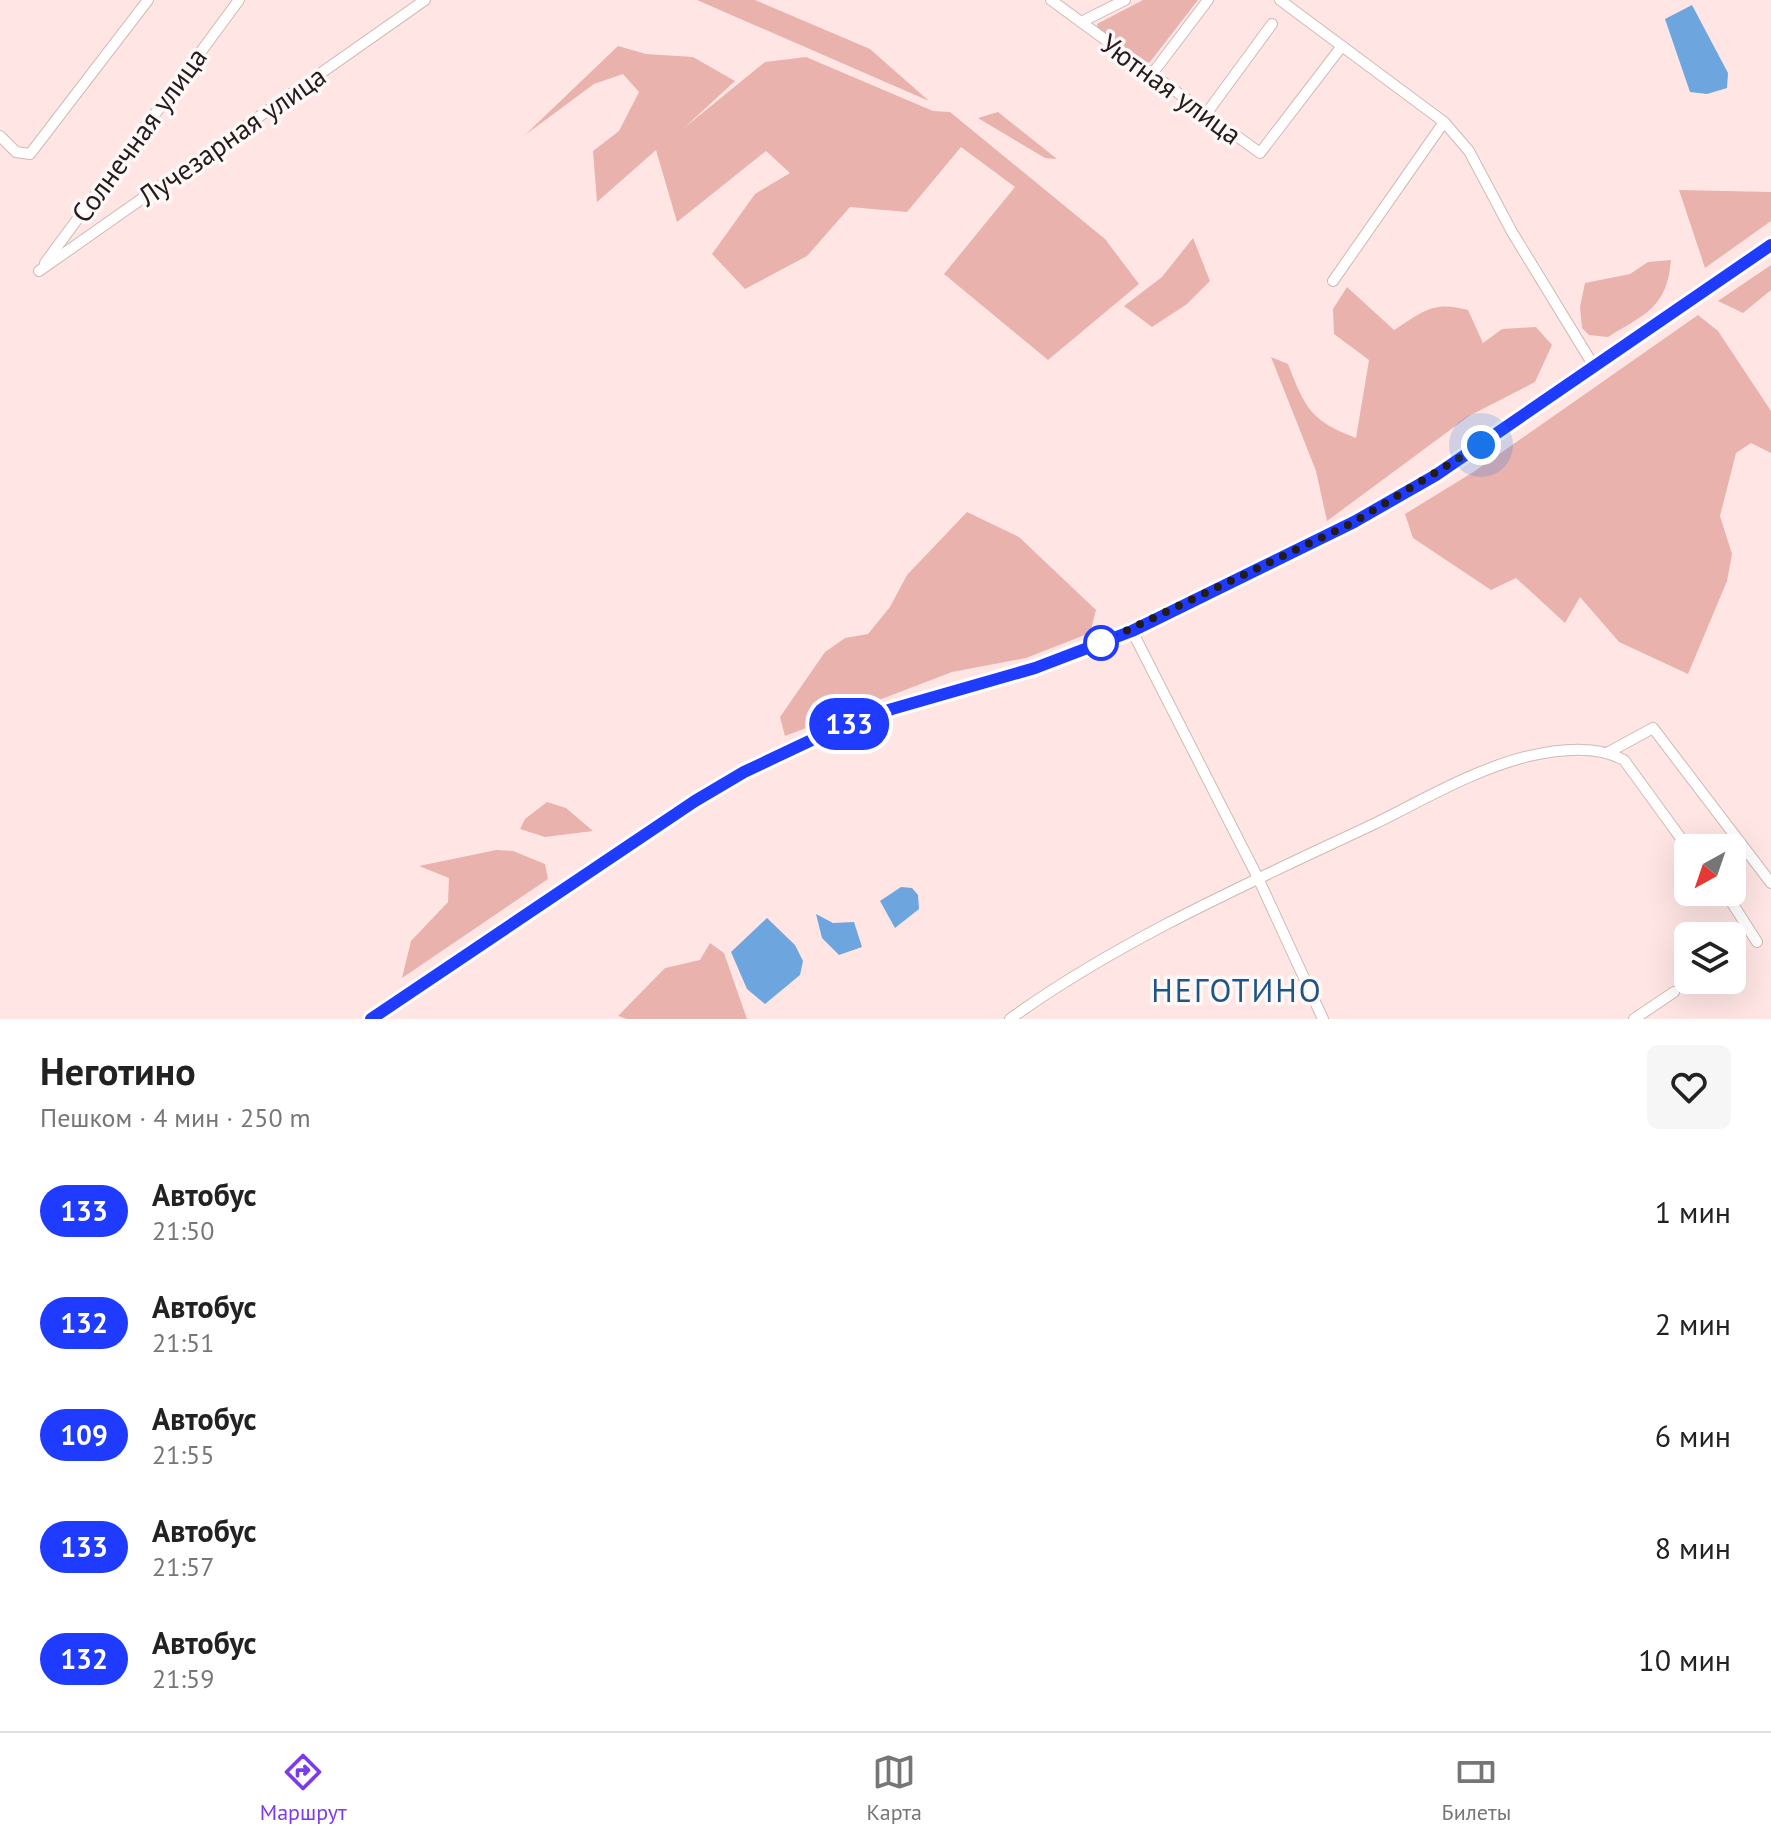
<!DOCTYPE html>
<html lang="ru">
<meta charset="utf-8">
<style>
:root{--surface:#fff;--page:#f6f6f6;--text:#222;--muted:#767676;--line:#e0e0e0;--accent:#7c3aed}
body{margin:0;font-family:"PT Sans",sans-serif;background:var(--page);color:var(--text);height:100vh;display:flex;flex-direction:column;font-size:30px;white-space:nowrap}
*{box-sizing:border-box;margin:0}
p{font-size:26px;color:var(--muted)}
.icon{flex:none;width:44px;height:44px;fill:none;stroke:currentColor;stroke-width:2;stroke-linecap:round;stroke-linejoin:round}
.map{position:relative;height:1019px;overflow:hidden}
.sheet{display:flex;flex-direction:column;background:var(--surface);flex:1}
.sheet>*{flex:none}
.badge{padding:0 16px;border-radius:26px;font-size:28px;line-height:52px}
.needle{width:52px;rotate:220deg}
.tools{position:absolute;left:1674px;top:834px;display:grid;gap:16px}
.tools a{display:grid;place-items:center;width:72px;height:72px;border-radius:12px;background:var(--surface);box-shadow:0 8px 32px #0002;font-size:40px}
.you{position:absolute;width:40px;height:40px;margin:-20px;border:6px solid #fff;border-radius:50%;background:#1a73e8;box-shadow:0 0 0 12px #1a73e833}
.map>.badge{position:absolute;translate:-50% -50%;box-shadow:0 0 0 4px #fff}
.round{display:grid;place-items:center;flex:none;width:84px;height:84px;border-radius:12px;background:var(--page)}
.headline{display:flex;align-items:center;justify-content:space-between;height:136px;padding:0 40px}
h1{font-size:38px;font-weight:700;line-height:60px}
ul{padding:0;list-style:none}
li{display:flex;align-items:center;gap:24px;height:112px;padding:0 40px}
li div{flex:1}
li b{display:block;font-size:30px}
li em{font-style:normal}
li .badge{min-width:88px;font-weight:700;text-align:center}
.tabs{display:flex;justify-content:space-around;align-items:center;height:112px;border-top:2px solid var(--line);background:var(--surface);font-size:22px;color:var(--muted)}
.tabs a{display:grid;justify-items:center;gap:4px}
.tabs .current{color:var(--accent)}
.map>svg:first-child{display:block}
.green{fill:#e9b2ac}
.water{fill:#6da6df}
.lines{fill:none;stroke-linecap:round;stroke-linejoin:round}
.minor-casing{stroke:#d0b9b6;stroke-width:12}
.secondary-casing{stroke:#d0b9b6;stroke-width:16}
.minor{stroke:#fff;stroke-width:10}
.secondary{stroke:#fff;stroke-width:14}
.line-casing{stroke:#fff;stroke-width:18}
.line{stroke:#1f3bff;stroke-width:12}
.walk{stroke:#241c1b;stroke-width:8;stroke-dasharray:0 14.4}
.stop-dot{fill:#fff;stroke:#1f3bff;stroke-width:4}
.labels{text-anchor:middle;stroke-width:7;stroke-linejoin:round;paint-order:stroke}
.street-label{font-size:28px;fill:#241c1b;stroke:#fef9f8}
.quarter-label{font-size:32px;letter-spacing:2px;fill:#1e5587;stroke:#fef9f8}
</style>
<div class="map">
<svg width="1771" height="1019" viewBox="0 0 1771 1019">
<rect width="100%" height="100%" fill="#ffe6e4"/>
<g class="green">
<path d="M697 0H755L870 49 929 101Z"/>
<path d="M1143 0H1198L1150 62 1142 64 1098 29 1097 24Z"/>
<path d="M618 46 646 54 693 57 735 81 684 128 765 62 806 57 933 111 950 112 1105 239 1139 284 1048 360 944 274 1015 187 961 147 907 212 850 207 807 256 745 289 712 254 755 194 790 173 766 151 677 222 656 150 597 202 593 151 619 131 639 92 623 74 594 84 525 135Z"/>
<path d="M998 112 1057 159 1045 158 978 118Z"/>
<path d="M1679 190 1771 192V221L1705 268Z"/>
<path d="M1193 238 1210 281 1187 304 1152 327 1124 306 1162 277Z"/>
<path d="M1671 260C1667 308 1645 314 1608 337L1589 335 1582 328 1580 307 1585 283 1630 274 1648 262Z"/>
<path d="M1771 265V290L1743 313 1718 301Z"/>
<path d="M1347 287 1394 330C1422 312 1433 300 1468 310L1483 343 1502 329 1536 327 1552 345 1535 382 1469 416 1327 521 1316 471 1271 357 1288 364C1305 408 1311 421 1356 438L1369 360 1334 334 1333 309Z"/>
<path d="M1698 315 1718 331 1771 411V453L1751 443 1736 453 1720 516 1732 554 1727 581 1688 674 1619 642 1580 597 1565 623 1516 578 1491 590 1413 538 1405 514 1475 471Z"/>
<path d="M967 512 1019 537 1096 610 1090 633 1026 658 952 672 785 736 780 717 825 652 845 638 868 634 890 607 907 575Z"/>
<path d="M547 802 566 808 593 831 545 837 520 829 525 819Z"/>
<path d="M496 850 513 851 545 864 548 879 402 978 411 941 448 902 449 878 419 866Z"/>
<path d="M710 943 724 953 747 1019H627L618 1016 665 968 700 960Z"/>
</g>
<g class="water">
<path d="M1692 5 1728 73 1727 88 1707 94 1690 92 1665 19Z"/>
<path d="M901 887 912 888 918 895 919 909 895 928 880 901Z"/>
<path d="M816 914 833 923 854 922 862 947 839 955 822 938Z"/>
<path d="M767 918 795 945 803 961 800 975 765 1004 747 989 731 952Z"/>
</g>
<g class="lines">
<defs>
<g id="minor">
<path d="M1051 0 1260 153 1342 46"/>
<path d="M1280 0 1444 122 1469 151 1512 232 1595 368"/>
<path d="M1081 22 1125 0"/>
<path d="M1152 74 1208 0"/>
<path d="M1206 114 1272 24"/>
<path d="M0 136 16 152 30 154 148 0"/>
<path d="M45 263 239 0"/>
<path d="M39 271 425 0"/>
<path d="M1333 281 1444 122"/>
<path d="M1132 631 1258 878 1323 1019"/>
<path d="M1609 752 1653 728 1771 883"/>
<path d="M1725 892 1757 942"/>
<path d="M1010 1019C1121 939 1251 882 1374 824 1423 800 1475 769 1529 756 1559 749 1597 745 1624 760L1688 848"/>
<path d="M1634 1019 1674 992"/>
</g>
<path id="secondary" d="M371 1019 695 801 744 772 835 729 892 709 1035 668 1132 631 1354 522 1436 475 1771 245"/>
</defs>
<use href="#minor" class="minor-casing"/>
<use href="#secondary" class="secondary-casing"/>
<use href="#minor" class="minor"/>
<use href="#secondary" class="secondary"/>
</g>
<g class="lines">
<defs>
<path id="line" d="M371 1019 695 801 744 772 835 729 892 709 1035 668 1132 631 1354 522 1436 475 1771 245"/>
</defs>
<use href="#line" class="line-casing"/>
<use href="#line" class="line"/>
<path class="walk" d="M1101 643 1354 522 1481 445"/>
</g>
<circle class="stop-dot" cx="1101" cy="643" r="16"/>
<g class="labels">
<g class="street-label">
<text transform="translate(1171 89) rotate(36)" y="10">Уютная улица</text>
<text transform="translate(139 135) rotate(-54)" y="10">Солнечная улица</text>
<text transform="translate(232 136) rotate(-35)" y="10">Лучезарная улица</text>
</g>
<g class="quarter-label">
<text x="1237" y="1002">НЕГОТИНО</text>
</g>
</g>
</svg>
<div class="tools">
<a><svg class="needle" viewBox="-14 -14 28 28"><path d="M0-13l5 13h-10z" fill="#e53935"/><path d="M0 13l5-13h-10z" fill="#767676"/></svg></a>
<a><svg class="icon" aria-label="layers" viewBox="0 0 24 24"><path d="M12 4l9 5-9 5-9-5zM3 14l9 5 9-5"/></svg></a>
</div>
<div class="you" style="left:1481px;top:445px"></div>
<b class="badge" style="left:849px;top:724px;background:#1f3bff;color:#fff">133</b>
</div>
<section class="sheet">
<div class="headline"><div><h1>Неготино</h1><p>Пешком · 4 мин · 250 m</p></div><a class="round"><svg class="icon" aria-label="heart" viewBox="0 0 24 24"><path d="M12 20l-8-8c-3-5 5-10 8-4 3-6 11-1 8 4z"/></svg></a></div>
<ul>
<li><span class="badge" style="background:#1f3bff;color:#fff">133</span><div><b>Автобус</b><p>21:50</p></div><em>1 мин</em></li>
<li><span class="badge" style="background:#1f3bff;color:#fff">132</span><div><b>Автобус</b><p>21:51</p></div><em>2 мин</em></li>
<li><span class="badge" style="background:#1f3bff;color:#fff">109</span><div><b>Автобус</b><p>21:55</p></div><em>6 мин</em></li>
<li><span class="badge" style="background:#1f3bff;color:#fff">133</span><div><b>Автобус</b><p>21:57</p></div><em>8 мин</em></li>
<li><span class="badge" style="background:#1f3bff;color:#fff">132</span><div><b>Автобус</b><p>21:59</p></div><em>10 мин</em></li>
</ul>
</section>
<nav class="tabs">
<a class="current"><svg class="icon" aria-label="directions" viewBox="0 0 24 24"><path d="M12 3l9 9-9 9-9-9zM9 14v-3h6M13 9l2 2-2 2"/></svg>Маршрут</a>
<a><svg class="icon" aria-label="map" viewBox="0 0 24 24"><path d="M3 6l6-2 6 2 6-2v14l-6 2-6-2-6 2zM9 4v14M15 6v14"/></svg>Карта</a>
<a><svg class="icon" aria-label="tickets" viewBox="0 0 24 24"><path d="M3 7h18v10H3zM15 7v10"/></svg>Билеты</a>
</nav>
